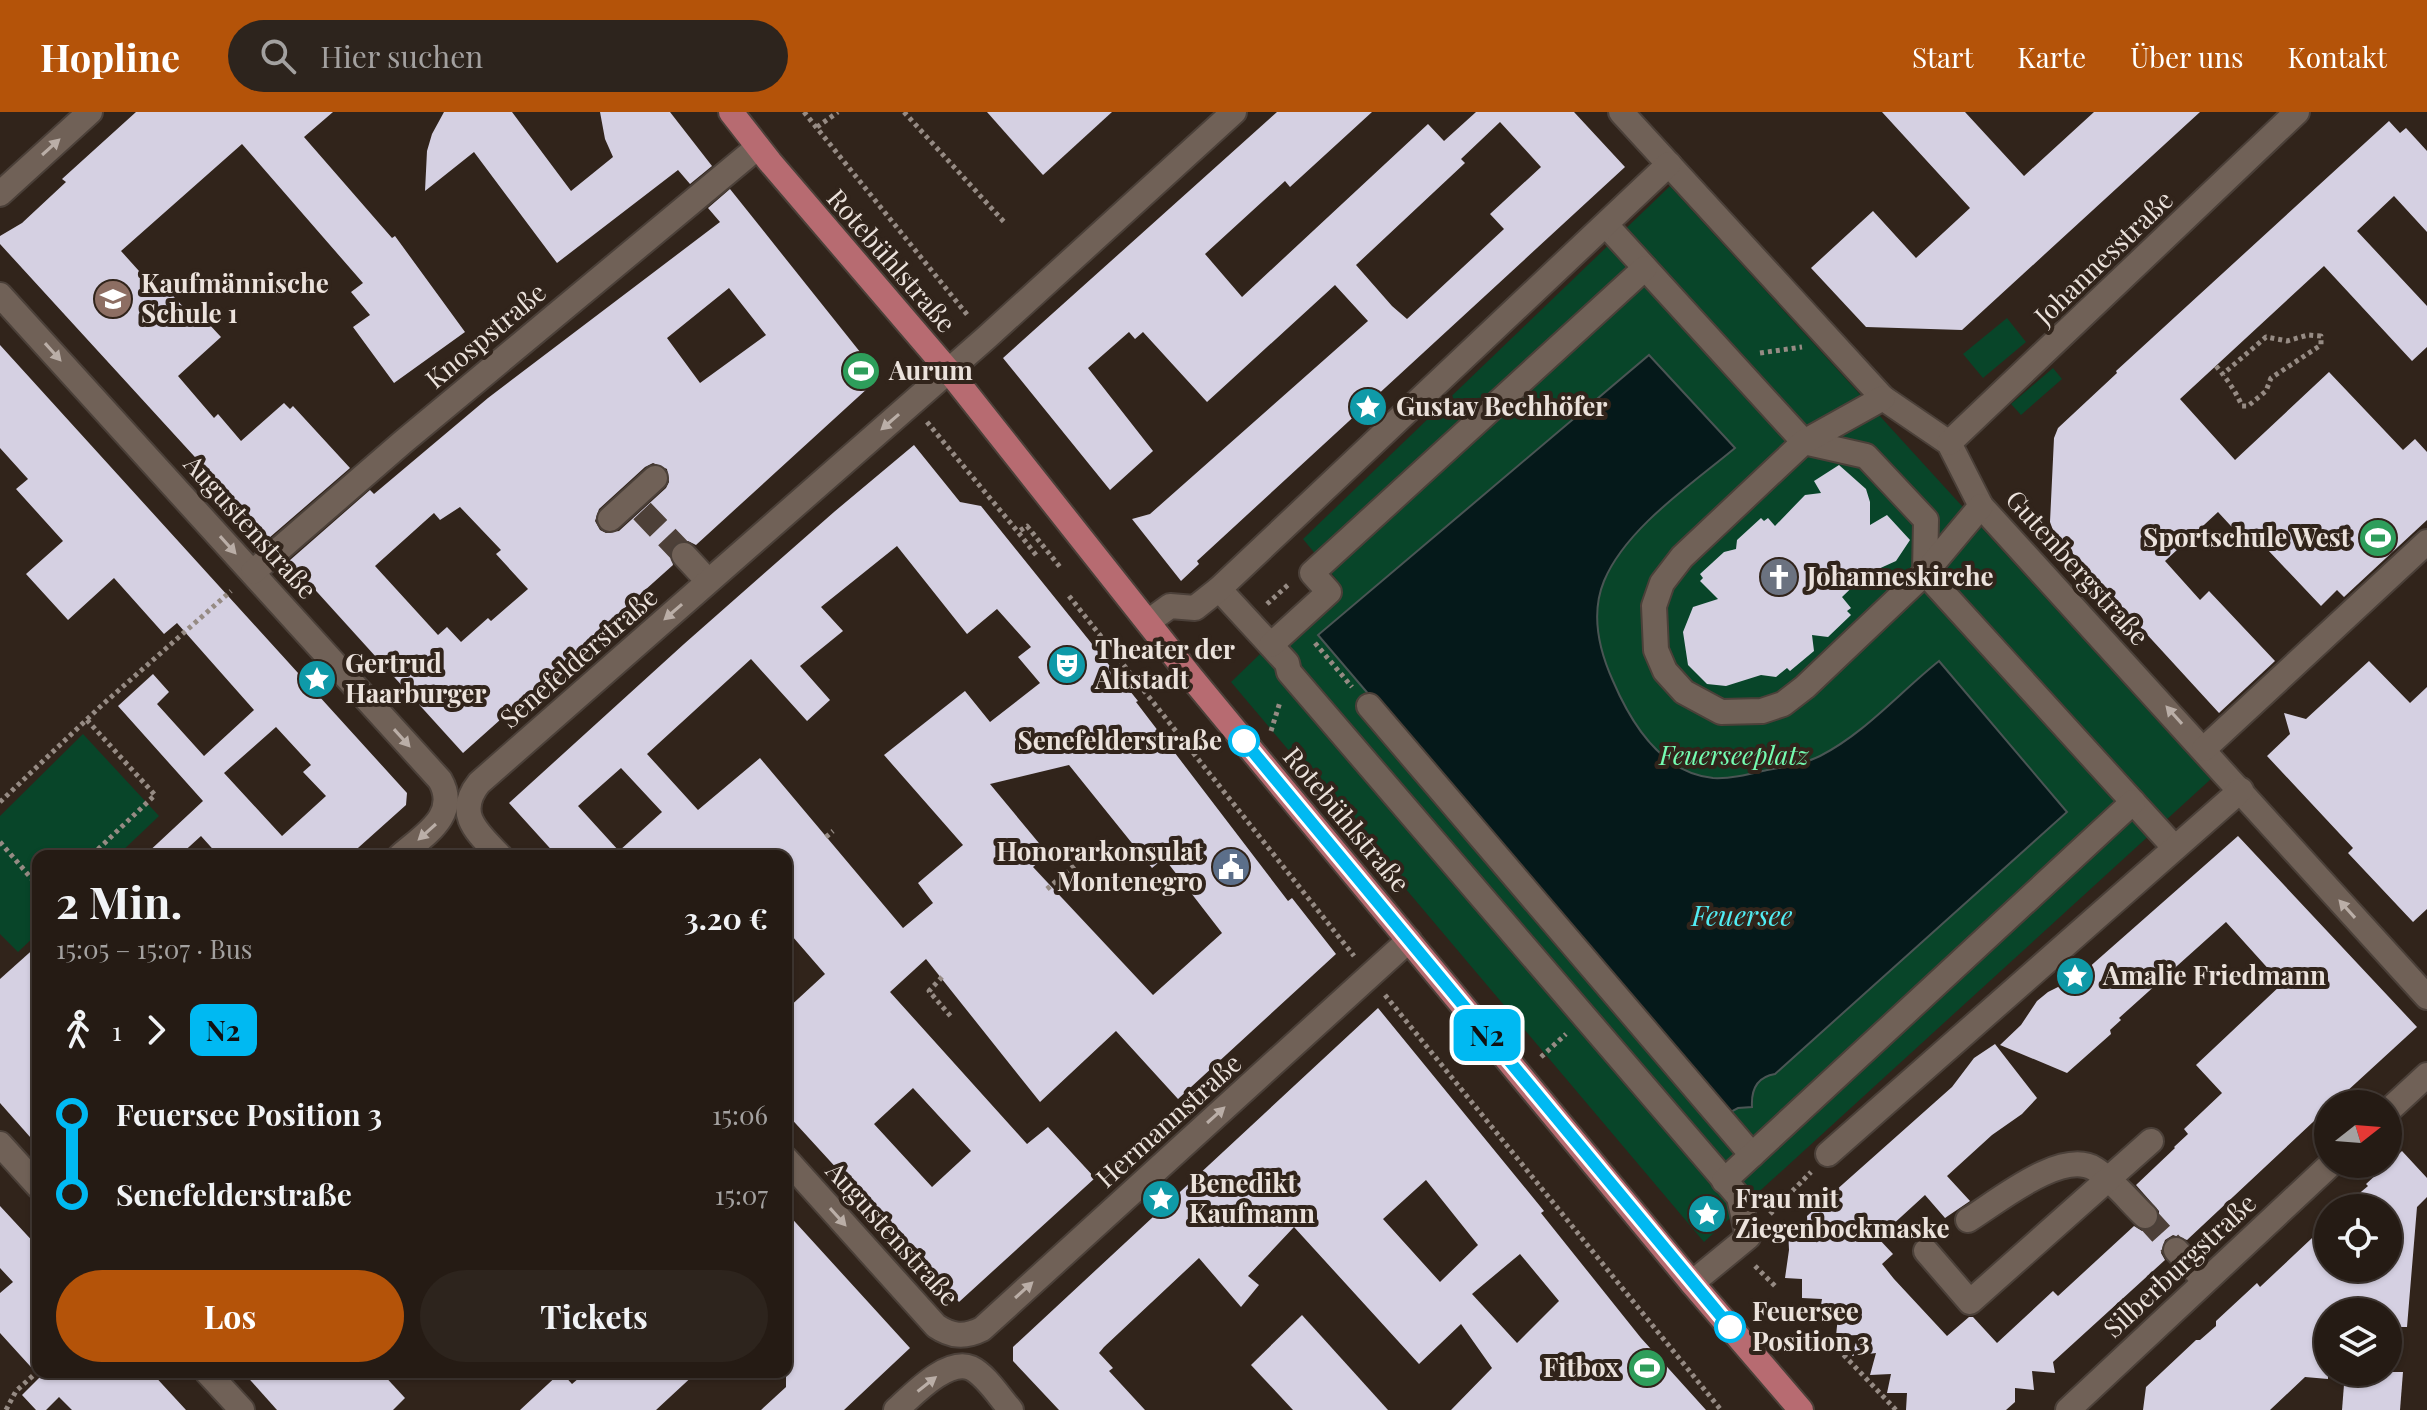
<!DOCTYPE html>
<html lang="de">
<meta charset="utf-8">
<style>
:root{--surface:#251b14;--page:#2d241d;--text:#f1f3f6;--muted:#a3a1a0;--line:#423934;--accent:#b45309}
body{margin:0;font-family:"Playfair Display",serif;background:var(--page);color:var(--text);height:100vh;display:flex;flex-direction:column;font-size:30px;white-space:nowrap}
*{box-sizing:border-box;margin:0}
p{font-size:26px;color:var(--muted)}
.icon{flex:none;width:44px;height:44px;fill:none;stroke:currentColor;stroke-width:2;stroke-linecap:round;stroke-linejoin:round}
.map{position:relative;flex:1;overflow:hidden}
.drawer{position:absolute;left:32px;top:738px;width:760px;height:528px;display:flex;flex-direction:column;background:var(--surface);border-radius:16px;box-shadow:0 2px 6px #0004,0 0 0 2px var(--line)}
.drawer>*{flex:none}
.badge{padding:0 16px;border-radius:12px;font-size:28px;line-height:52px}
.needle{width:52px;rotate:73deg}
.buttons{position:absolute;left:2314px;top:978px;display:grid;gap:16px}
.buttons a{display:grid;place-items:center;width:88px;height:88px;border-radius:50%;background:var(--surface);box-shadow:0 2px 6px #0004,0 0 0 2px var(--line);font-size:40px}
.map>.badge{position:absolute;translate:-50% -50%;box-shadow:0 0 0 4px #fff}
.legs{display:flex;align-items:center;gap:12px;height:88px;padding:0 24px;font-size:26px}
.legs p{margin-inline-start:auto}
.headline{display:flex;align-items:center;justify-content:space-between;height:136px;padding:0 24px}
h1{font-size:44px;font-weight:700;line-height:60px}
.action{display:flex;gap:16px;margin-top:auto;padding:16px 24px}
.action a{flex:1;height:92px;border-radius:48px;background:var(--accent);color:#fff;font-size:32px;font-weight:700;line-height:92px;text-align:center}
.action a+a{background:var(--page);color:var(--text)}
ul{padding:0 24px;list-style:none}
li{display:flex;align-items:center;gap:28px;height:80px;font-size:30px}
li i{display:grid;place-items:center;width:12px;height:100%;margin:0 10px;background:currentColor}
li i::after{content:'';width:20px;height:20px;margin:-10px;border:6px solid;border-radius:50%;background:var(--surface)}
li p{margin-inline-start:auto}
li:first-child i{background:linear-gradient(#0000 50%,currentColor 0)}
li:last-child i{background:linear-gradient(currentColor 50%,#0000 0)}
header{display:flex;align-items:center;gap:48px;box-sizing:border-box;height:112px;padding:0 40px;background:var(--accent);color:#fff}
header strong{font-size:38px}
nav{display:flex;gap:44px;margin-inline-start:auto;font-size:28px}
.search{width:560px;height:72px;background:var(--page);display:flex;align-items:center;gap:20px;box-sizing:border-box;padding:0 28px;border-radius:44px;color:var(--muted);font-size:30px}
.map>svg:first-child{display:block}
.green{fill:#084529}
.water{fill:#05191a;stroke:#4a5554;stroke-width:2}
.building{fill:#d5d0e2;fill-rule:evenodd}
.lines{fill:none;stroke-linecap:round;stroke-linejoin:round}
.minor-tunnel{stroke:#4d4038;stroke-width:24;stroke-dasharray:24 12;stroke-linecap:butt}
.minor-casing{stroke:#4b4039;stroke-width:28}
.major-casing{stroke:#4b4039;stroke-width:28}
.path{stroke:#968b84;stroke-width:5;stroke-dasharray:4 4;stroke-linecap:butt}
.minor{stroke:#706157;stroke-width:24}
.major{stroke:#b76b71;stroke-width:24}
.oneway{fill:#baaea7}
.line-1-casing{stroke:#fff;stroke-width:18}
.line-1{stroke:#00b9f2;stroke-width:12}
.stop-1-dot{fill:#fff;stroke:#00b9f2;stroke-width:4}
.labels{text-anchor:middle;stroke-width:8;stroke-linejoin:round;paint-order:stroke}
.street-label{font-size:26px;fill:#ebe2dc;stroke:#31241b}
.poi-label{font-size:26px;font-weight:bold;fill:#ebe2dc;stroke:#31241b;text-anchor:start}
.stop-label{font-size:26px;font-weight:bold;fill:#ebe2dc;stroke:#31241b;text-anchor:end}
.park-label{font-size:26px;font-style:italic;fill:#74fcb1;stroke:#31241b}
.water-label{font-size:28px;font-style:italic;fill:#51ecf3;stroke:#31241b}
</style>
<header>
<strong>Hopline</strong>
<div class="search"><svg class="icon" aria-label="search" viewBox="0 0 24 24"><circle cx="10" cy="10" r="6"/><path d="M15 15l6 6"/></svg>Hier suchen</div>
<nav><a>Start</a><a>Karte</a><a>Über uns</a><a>Kontakt</a></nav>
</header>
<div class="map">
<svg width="2427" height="1298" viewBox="0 0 2427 1298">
<rect width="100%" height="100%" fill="#31241b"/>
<g class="green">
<path d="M1670 74 2211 667 1704 1130 1231 570 1337 468 1303 427Z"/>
<path d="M2007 206 2026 230 1983 266 1963 242Z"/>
<path d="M2053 256 2062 267 2021 303 2011 292Z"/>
<path d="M83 622 159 704 117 744H38V821L18 840 0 822V704Z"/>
</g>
<path class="water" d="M1649 243 1735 336C1692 372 1626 416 1604 469 1590 503 1599 538 1613 569 1631 611 1662 661 1713 666 1731 667 1750 662 1767 658 1785 655 1804 652 1820 644 1865 621 1900 580 1939 549L2067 700 1775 962C1757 965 1751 978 1752 995L1738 996 1727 1002 1318 523Z"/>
<g class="building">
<path d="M136 0H333L304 25 392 126 395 124 465 220 394 271 353 215 370 203 351 180 363 171 242 32 121 139 157 179 163 173 188 200 193 195 221 225 178 264 214 306 218 302 241 329 284 291 290 297 293 294 350 356 269 426 0 132V124L22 111 66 70 62 67Z"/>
<path d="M444 0H512L571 79 613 45 605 27 600 0H670L712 54 690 72 678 58 557 151 474 40 425 79 427 39 432 22Z"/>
<path d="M987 0H1112L1043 63Z"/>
<path d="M1277 0H1372L1290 75 1285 69 1205 142 1242 185 1428 12 1444 29 1476 0H1574L1625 55 1197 449 1199 452 1181 469 1132 407 1150 402 1368 209 1335 173 1207 290 1143 220 1135 227 1129 220 1088 256 1153 339 1110 378 1003 246ZM1500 10 1541 55 1490 102 1504 117 1407 207 1392 194 1356 153 1465 51 1461 47Z"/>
<path d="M1882 0H1965L2024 64 2094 0H2200L1962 218 1866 215 1811 156 1873 99 1916 146 1970 96Z"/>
<path d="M2389 9 2400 21 2406 16 2427 39V120L2394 84 2357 119 2427 194V235L2412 249 2324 154 2180 287 2235 348 2329 260 2403 338 2415 327 2427 340V408L2344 485 2337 478 2321 494 2250 419 2242 426 2218 400 2165 449 2200 488 2209 479 2275 549 2219 601 2054 421 2050 410 2054 326 2058 316 2117 261 2116 259Z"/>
<path d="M730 77 880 265 696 433 688 429 674 432 670 439 673 453 463 641 289 449 370 378 374 382 488 286 720 110 708 96ZM729 176 766 223 700 271 667 226ZM653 351 667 357 669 370 666 376 619 419 606 421 600 418 595 409 599 397 645 355ZM460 395 501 438 496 442 528 477 491 509 488 506 461 530 447 515 438 523 375 454 434 401 440 408Z"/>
<path d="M0 233 407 681 406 693 349 744H219L201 724 179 744H144L203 689 118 594 153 562 169 580 157 592 204 644 254 598 177 511 164 522 114 466 68 508 26 462 63 429 16 377 28 367 0 336ZM276 615 311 653 303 660 326 684 282 724 224 661Z"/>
<path d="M914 333 960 390 981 394 1138 589 1136 590 1288 789 1292 786 1336 842 1178 987 1116 919 1040 990 926 847 890 880 1027 1032 1048 1015 1095 1066 959 1190 786 1001V898L825 862 786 817V744H557L509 691 684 532 834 400ZM897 434 967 522 997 497 1031 535 1018 545 1040 571 990 610 965 579 884 643 963 733 918 771 933 791 903 816 760 646 698 698 647 642 751 547 807 609 830 588 800 554 843 519 821 495ZM1069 653 1152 756 1164 746 1222 821 1153 883 1033 755 1048 742 990 672ZM621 656 662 700 619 739 578 694ZM913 976 971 1039 932 1075 874 1012Z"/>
<path d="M1839 353 1866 377 1870 390V413L1887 403 1910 428 1896 449 1865 463 1842 485 1851 496 1847 499 1851 503 1828 525 1812 523 1814 539 1790 559 1787 556 1776 565 1761 563 1726 574 1707 572 1688 553 1683 520 1693 495 1718 487 1700 469 1703 466 1700 462 1724 440 1736 437 1737 428 1761 406 1764 409 1768 406 1775 414 1805 383 1821 381 1814 369Z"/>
<path d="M2369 549 2410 591 2427 575V797L2413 810 2348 741 2353 736 2267 644 2290 622 2284 601 2306 607Z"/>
<path d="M2238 724 2417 915 2333 992H2328V996L2187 1128 2173 1123 2165 1128 2161 1141 2165 1148 2053 1250 2055 1261 2032 1259 2034 1278 2015 1276V1290L2006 1298H1906L1907 1281H1887L1891 1262 1870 1263 1876 1241 1852 1244 1858 1223 1836 1224 1838 1204H1819L1822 1187 1802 1186V1167L1785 1166 1789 1138 1788 1117 1808 1122 1807 1104 1952 975 1974 946 1995 932 2037 986 2022 1002 1992 1023 1947 1064 1970 1089 1945 1106 1925 1083 1878 1126 1893 1142 1882 1152 1894 1167 1947 1224 1969 1205H1973L1997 1231 2053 1179 2058 1184 2134 1114 2142 1119 2155 1115 2159 1108V1099L2136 1073 2175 1036 2174 1035 2188 1022 2184 1017 2222 981 2196 953 2282 872 2226 810 2119 906 2121 908 2110 918 2111 922 2067 961 2000 933 2021 913 2037 889 2048 880 2078 865Z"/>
<path d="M38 833V1034L0 991V867Z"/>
<path d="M1378 896 1544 1099 1541 1101 1641 1226 1706 1298H1451L1492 1256 1461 1212 1419 1252 1294 1115 1248 1164 1259 1173 1241 1195 1199 1146 1104 1235 1099 1241 1113 1256 1109 1259 1145 1298H1059L1013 1249V1235ZM1426 1068 1478 1133 1440 1170 1383 1107ZM1520 1142 1559 1189 1517 1231 1472 1182Z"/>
<path d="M2402 1039 2427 1066V1085L2417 1095 2407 1215H2388V1200H2328V1267L2305 1265 2270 1298H2143L2146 1275 2196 1228H2200L2216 1214V1209L2257 1171 2260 1175 2328 1111V1156H2388V1096H2342L2368 1074 2366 1072Z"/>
<path d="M0 1094 38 1135V1260H151L186 1298H72L59 1285 46 1298H36L22 1283 40 1265 0 1221V1181L13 1170 0 1156Z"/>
<path d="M786 1100 910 1236 844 1298H761L786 1275Z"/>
<path d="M1302 1203 1388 1298H1293L1251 1253Z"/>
<path d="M243 1260H381L405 1286 393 1298H277Z"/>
<path d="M561 1260 572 1272 586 1260H697L656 1298H520Z"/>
<path d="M2345 1260H2403L2400 1298H2342Z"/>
</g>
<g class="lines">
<g class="minor-tunnel">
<path d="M642 399 684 443"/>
<path d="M2145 1104 2176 1138"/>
</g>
<defs>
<g id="minor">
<path d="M1621 0 1883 286 1949 331 1981 394 2427 885"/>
<path d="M0 82 90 0"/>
<path d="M1607 114 1804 330 1866 344 1926 408 1925 461 2174 735"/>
<path d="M0 183 440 668C460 703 424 723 400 744"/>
<path d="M1883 286 1804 330 1682 445 1662 471 1654 494 1656 538 1665 559 1684 580 1721 600 1762 599 1783 592 1805 575 1925 461 1981 394"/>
<path d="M1949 331 2297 0"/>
<path d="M610 407 655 366"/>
<path d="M684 443 708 469"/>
<path d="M253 460 403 330 758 35"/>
<path d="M1219 477 1287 551 1289 560 1739 1085 1748 1125 1692 1171"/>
<path d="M1148 510 1170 494 1195 496 1219 477 1669 52"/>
<path d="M1271 533 1329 480 1312 461 1645 156"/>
<path d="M1369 594 1752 1043"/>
<path d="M2204 637 2427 430"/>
<path d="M500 744C478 721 454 702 479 671L986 226 1234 0"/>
<path d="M2388 999 2427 963"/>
<path d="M0 1032 38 1074"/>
<path d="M1828 1042 2241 678"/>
<path d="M786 1047 936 1214C951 1224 964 1226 982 1217L1409 828"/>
<path d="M1724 1069 2133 690"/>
<path d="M1968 1108C1996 1091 2062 1036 2095 1057 2114 1069 2129 1089 2145 1104"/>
<path d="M2176 1138 2205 1169"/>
<path d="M1926 1139 1970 1190 2151 1029"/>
<path d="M207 1260 242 1298"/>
<path d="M896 1298C913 1283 947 1246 971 1256 986 1263 1000 1286 1011 1298"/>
<path d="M2068 1298 2331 1052"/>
</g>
<path id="major" d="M731 0 770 50 948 258 1191 565 1692 1171 1801 1298"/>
</defs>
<use href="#minor" class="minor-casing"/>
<use href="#major" class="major-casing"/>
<g class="path">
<path d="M804 0 969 205"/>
<path d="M904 0 1005 111"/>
<path d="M817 15 838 0"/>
<path d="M1760 241 1802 235"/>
<path d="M2216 254C2227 267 2235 278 2242 294H2248L2266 279 2271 266 2321 233V224L2308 223 2287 229 2266 225 2223 262"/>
<path d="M927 310 1018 420"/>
<path d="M1036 443 1018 420 1027 414 1060 455"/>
<path d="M1069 484 1354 844"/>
<path d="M1267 492 1289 472"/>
<path d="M1315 531 1352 575"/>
<path d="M87 608 155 683 91 744"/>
<path d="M1271 619 1280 590"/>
<path d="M0 690 102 593 231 479"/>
<path d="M826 725 833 719"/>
<path d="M0 730 38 774"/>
<path d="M1047 777 1075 753"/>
<path d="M942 865 929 879 953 907"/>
<path d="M1385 883 1721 1298"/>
<path d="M1541 945 1566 922"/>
<path d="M1770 1102 1811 1060"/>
<path d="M1755 1154 1777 1176"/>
<path d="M1838 1237 1896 1298"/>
<path d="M6 1298 16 1279 38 1259"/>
</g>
<use href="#minor" class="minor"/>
<use href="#major" class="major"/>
</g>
<defs><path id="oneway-solid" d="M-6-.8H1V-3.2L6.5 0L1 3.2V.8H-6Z" transform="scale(2)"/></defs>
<g class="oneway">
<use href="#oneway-solid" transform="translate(51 35) rotate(-42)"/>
<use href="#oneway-solid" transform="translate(53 240) rotate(48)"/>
<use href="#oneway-solid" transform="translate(890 310) rotate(139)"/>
<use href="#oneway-solid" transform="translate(228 433) rotate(48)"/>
<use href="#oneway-solid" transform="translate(673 500) rotate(139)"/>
<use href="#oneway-solid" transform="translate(2174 603) rotate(-132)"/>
<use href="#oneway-solid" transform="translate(402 626) rotate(48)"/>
<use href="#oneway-solid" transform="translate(427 720) rotate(138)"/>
<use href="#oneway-solid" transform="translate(2347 797) rotate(-132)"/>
<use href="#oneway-solid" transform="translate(1216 1003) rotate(-42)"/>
<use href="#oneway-solid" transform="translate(838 1105) rotate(48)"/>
<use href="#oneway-solid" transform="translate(1024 1178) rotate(-42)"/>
<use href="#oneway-solid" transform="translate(927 1272) rotate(-38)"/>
</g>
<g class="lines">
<defs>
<path id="line-1" d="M1244 629 1730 1215"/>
</defs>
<use href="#line-1" class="line-1-casing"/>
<use href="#line-1" class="line-1"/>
</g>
<defs>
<symbol id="school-disc" viewBox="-11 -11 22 22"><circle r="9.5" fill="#8d6e63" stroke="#31241b"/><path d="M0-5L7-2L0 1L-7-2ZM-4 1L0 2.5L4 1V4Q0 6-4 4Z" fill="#fff"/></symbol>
<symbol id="stadium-disc" viewBox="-11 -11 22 22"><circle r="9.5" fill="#2e9e5b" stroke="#31241b"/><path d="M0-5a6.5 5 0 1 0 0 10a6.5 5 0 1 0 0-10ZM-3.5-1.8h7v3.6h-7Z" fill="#fff"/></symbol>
<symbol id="sight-disc" viewBox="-11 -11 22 22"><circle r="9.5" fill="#0f9aa8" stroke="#31241b"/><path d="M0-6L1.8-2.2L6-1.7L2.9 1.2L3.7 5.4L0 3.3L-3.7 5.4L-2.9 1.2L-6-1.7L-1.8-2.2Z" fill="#fff"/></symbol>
<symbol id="church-disc" viewBox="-11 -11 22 22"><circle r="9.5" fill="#6b7280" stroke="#31241b"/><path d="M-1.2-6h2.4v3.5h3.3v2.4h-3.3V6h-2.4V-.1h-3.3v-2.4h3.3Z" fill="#fff"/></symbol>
<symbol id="theatre-disc" viewBox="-11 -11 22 22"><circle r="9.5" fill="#0f9aa8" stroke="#31241b"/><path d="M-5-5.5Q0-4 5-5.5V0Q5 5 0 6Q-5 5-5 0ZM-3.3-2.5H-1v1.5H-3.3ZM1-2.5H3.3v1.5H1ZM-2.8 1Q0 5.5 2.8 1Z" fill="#fff"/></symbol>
<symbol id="civic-disc" viewBox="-11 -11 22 22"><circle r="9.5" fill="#5c6f8a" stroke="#31241b"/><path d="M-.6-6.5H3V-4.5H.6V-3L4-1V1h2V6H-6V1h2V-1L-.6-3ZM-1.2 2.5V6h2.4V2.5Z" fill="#fff"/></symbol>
</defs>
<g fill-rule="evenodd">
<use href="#school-disc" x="91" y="165" width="44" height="44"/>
<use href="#stadium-disc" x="839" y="237" width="44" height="44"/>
<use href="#sight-disc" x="1346" y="273" width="44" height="44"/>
<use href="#stadium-disc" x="2356" y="404" width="44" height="44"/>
<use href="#church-disc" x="1757" y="443" width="44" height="44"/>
<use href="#theatre-disc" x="1045" y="531" width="44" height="44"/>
<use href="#sight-disc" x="295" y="545" width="44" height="44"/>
<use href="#civic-disc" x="1209" y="733" width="44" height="44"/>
<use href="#sight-disc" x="2053" y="842" width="44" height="44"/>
<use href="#sight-disc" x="1139" y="1065" width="44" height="44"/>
<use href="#sight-disc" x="1685" y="1080" width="44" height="44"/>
<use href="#stadium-disc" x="1625" y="1234" width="44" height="44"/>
</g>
<g class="stop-1-dot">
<circle cx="1244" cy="629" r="14"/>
<circle cx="1730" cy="1215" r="14"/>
</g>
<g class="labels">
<g class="street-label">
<text transform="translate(2104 146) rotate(-44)" y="9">Johannesstraße</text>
<text transform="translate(891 149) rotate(49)" y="9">Rotebühlstraße</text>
<text transform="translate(486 224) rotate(-40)" y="9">Knospstraße</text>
<text transform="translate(250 415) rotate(48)" y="9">Augustenstraße</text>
<text transform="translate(2077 456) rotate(48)" y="9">Gutenbergstraße</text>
<text transform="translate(579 546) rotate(-41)" y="9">Senefelderstraße</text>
<text transform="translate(1346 708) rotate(50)" y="9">Rotebühlstraße</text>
<text transform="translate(1169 1009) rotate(-42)" y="9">Hermannstraße</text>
<text transform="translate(892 1122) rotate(48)" y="9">Augustenstraße</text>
<text transform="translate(2180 1154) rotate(-43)" y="9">Silberburgstraße</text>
</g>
<g class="poi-label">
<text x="141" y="181">Kaufmännische<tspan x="141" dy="30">Schule 1</tspan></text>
<text x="889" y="268">Aurum</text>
<text x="1396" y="304">Gustav Bechhöfer</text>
<text x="2350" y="435" text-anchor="end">Sportschule West</text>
<text x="1807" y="474">Johanneskirche</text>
<text x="1095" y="547">Theater der<tspan x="1095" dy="30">Altstadt</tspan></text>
<text x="345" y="561">Gertrud<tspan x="345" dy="30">Haarburger</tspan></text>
<text x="1203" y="749" text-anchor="end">Honorarkonsulat<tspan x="1203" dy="30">Montenegro</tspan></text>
<text x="2103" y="873">Amalie Friedmann</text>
<text x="1189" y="1081">Benedikt<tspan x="1189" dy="30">Kaufmann</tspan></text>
<text x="1735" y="1096">Frau mit<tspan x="1735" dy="30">Ziegenbockmaske</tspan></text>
<text x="1619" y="1265" text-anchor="end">Fitbox</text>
</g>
<g class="stop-label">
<text x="1222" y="638">Senefelderstraße</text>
<text x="1752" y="1209" text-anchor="start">Feuersee<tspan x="1752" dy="30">Position 3</tspan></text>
</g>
<g class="park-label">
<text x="1734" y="653">Feuerseeplatz</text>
</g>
<g class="water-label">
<text x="1742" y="814">Feuersee</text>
</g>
</g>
</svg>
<div class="buttons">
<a><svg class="needle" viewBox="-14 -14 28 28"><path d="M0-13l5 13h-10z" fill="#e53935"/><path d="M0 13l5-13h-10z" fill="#a3a1a0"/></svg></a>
<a><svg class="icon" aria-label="locate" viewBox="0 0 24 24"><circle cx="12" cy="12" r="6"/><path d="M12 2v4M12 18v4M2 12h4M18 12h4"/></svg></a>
<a><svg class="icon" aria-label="layers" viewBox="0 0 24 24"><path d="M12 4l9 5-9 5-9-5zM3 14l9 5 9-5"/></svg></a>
</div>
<b class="badge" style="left:1487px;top:923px;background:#00b9f2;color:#111">N2</b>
<section class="drawer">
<div class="headline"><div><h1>2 Min.</h1><p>15:05 – 15:07 · Bus</p></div><b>3.20 €</b></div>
<div class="legs"><svg class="icon" aria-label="walk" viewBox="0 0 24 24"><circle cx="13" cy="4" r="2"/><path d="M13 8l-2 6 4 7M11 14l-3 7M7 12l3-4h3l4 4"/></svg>1<svg class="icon" aria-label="forward" viewBox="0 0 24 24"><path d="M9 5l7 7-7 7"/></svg><b class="badge" style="background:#00b9f2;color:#111">N2</b></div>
<ul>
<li><i style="color:#00b9f2"></i><b>Feuersee Position 3</b><p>15:06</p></li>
<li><i style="color:#00b9f2"></i><b>Senefelderstraße</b><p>15:07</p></li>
</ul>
<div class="action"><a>Los</a><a>Tickets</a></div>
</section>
</div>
